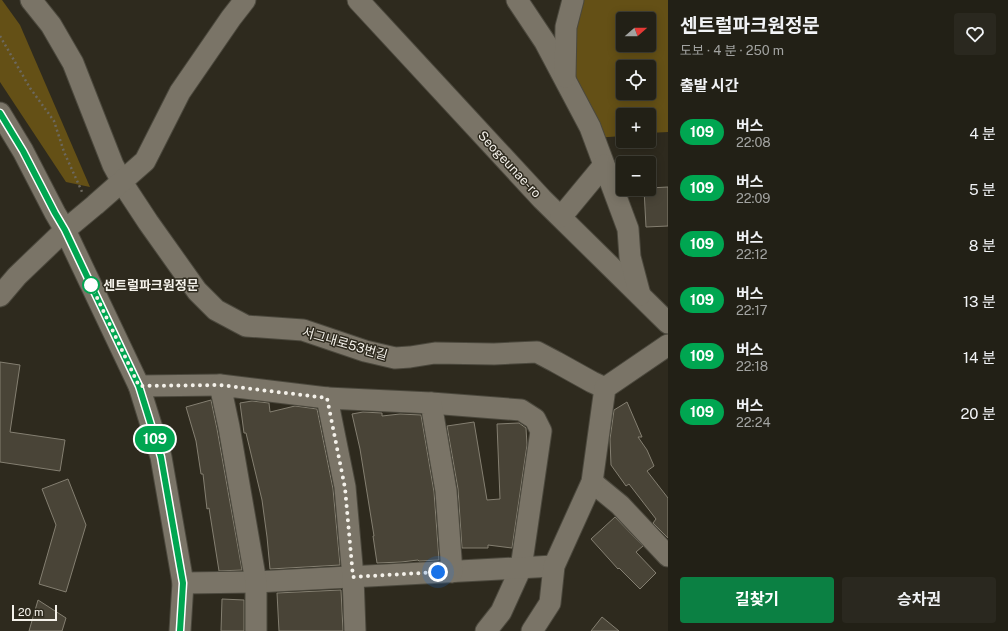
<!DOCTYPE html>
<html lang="ko">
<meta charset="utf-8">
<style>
:root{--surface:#222016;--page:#2a281f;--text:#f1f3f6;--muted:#a2a3a1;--line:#3f3e35;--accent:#0b8043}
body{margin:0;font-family:"Public Sans","Noto Sans KR",sans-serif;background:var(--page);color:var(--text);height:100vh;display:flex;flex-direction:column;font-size:15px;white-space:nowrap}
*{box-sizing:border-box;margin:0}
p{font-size:13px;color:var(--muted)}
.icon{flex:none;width:22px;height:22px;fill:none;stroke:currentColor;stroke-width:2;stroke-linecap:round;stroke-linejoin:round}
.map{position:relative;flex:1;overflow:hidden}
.sheet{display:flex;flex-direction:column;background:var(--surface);width:340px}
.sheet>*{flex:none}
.badge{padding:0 8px;border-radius:13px;font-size:14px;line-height:26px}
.needle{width:26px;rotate:70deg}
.controls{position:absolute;left:616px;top:12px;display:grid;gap:8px}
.controls a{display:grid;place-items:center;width:40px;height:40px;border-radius:4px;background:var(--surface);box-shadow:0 2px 10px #0003,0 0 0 1px var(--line);font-size:20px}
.scale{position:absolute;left:12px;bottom:10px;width:45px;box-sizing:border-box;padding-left:4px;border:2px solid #f4f1ea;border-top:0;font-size:11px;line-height:14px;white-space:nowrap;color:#f4f1ea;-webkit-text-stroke:3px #2e2a1e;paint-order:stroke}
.you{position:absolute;width:20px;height:20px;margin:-10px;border:3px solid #fff;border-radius:50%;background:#1a73e8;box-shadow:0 0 0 6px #1a73e833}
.map>.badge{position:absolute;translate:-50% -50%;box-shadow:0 0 0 2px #fff}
h2{padding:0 12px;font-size:15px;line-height:36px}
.round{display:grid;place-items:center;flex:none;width:42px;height:42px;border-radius:4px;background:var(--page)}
.summary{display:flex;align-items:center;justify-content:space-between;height:68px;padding:0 12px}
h1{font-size:19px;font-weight:700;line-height:30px}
.action{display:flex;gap:8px;margin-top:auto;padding:8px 12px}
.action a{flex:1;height:46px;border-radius:4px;background:var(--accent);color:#fff;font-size:16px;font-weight:700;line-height:46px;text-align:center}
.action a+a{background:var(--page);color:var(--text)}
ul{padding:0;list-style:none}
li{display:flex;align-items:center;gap:12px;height:56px;padding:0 12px}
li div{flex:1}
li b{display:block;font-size:15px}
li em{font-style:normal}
li .badge{min-width:44px;font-weight:700;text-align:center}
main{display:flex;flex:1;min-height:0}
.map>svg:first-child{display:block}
.green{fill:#645016;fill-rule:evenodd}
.building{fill:#494437;stroke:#847f71}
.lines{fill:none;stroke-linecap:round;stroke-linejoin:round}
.minor-casing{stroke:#4b483d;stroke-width:23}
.path{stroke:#6c685e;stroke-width:2.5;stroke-dasharray:2 3;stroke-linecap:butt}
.minor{stroke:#7a7467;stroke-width:21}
.line-casing{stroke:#fff;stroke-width:9}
.line{stroke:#00a651;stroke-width:6}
.walk{stroke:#f4f1ea;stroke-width:4;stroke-dasharray:0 7.2}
.stop-dot{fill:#fff;stroke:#00a651;stroke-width:2}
.labels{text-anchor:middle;stroke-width:3;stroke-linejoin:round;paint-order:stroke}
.street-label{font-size:13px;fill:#f4f1ea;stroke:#2e2a1e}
.stop-label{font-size:13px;font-weight:bold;fill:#f4f1ea;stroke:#2e2a1e;text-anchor:start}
</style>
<main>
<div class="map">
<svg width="668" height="631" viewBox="0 0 668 631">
<rect width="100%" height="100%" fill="#2e2a1e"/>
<g class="green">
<path d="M0 0H2L20 25 90 187 66 182 0 82Z"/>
<path d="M573 0H668V132L649 133V115H623V136L594 138 565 80ZM623 19H649V45H623ZM623 67H649V93H623Z"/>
</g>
<g class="building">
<path d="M668 187V226L646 227 644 189H649V188Z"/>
<path d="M0 362 20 365 10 432 65 440 60 471 0 462Z"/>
<path d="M211 400 217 429 242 570 219 571 209 508 207 509 203 474H201L196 441 186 407Z"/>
<path d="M252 401 269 403 270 412 295 406 317 409 333 489 340 565 270 569 267 537 262 500 246 433H244L240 403Z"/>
<path d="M627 402 642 437H638L647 450 654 466 647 471 668 498V538L653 523 656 519 629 484 626 486 611 465 610 439 614 410Z"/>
<path d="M363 412 382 413V416L400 414 421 415 434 492 439 560 419 561 418 560 401 562 377 563 373 536H374L360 449 352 414Z"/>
<path d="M474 422 487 500 500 499 497 424 519 423 526 428 527 445 512 548 488 545V548H462L458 489 447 426Z"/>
<path d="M68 479 86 525 66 592 39 584 56 525 42 489Z"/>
<path d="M615 517 643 546 636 552 656 573 640 589 619 568 618 569 591 539Z"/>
<path d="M341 590 343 631H279L277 593Z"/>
<path d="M222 599 244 600V631H221Z"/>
<path d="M38 600 66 618 62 631H29Z"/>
<path d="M602 617 619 631H591Z"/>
</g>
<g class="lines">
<defs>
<g id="minor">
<path d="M31 0 51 25 73 63 113 165 125 187 148 222 197 291 216 310 246 326 303 330 365 351 395 358 410 357 435 353 494 354 537 352 556 362 592 382 605 388"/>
<path d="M358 0 542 199 668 323"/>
<path d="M517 0 545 42 590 127 628 229 630 257 640 295"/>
<path d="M565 77 566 27 573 0"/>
<path d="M0 113 23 151 55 213 65 230 139 386 161 457 183 583 180 631"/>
<path d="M561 217 604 165"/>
<path d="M0 296 17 276 65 230 95 205 145 161 180 92 231 18 245 0"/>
<path d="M139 386 220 385"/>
<path d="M431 403 521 410 535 419 541 431 521 568 501 612 486 631"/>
<path d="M592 482 620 505 668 556"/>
<path d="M183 583 256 582 554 566"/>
<path d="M256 631V582L229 427 220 385 327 398"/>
<path d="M355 631 353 577 345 487 327 398 431 403 446 491 452 572"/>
<path d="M532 631 550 603 554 566 592 482 605 388 668 345"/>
</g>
</defs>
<use href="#minor" class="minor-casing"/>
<path class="path" d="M0 36 30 88 54 121 64 152 83 194"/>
<use href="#minor" class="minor"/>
</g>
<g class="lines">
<defs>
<path id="line" d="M0 113 23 151 55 213 65 230 139 386 161 457 183 583 180 631"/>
</defs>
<use href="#line" class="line-casing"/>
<use href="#line" class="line"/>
<path class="walk" d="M91 285 139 386 220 385 327 398 345 488 353 577 438 572"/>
</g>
<circle class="stop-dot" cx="91" cy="285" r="8"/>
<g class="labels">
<g class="street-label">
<text transform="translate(510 164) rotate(47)" y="5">Seogeunae-ro</text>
<text transform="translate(345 343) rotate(16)" y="5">서그내로53번길</text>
</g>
<g class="stop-label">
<text x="103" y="290">센트럴파크원정문</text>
</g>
</g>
</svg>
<div class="controls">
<a><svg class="needle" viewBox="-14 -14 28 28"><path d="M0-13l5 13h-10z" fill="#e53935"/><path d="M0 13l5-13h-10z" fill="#a2a3a1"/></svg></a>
<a><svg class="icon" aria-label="locate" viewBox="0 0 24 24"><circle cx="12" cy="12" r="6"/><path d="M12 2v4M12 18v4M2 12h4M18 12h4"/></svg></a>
<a>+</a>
<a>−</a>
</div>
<div class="scale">20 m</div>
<div class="you" style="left:438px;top:572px"></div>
<b class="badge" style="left:155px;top:439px;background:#00a651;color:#fff">109</b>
</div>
<section class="sheet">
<div class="summary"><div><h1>센트럴파크원정문</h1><p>도보 · 4 분 · 250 m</p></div><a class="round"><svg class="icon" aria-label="heart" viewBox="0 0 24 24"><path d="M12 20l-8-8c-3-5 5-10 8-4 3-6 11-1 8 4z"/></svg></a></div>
<h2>출발 시간</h2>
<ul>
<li><span class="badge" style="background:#00a651;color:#fff">109</span><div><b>버스</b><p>22:08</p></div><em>4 분</em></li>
<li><span class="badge" style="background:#00a651;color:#fff">109</span><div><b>버스</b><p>22:09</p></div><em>5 분</em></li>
<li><span class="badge" style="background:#00a651;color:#fff">109</span><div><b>버스</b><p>22:12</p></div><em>8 분</em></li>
<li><span class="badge" style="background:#00a651;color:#fff">109</span><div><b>버스</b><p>22:17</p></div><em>13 분</em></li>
<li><span class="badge" style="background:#00a651;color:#fff">109</span><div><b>버스</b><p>22:18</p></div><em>14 분</em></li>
<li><span class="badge" style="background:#00a651;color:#fff">109</span><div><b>버스</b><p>22:24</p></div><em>20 분</em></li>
</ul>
<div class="action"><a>길찾기</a><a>승차권</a></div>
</section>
</main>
